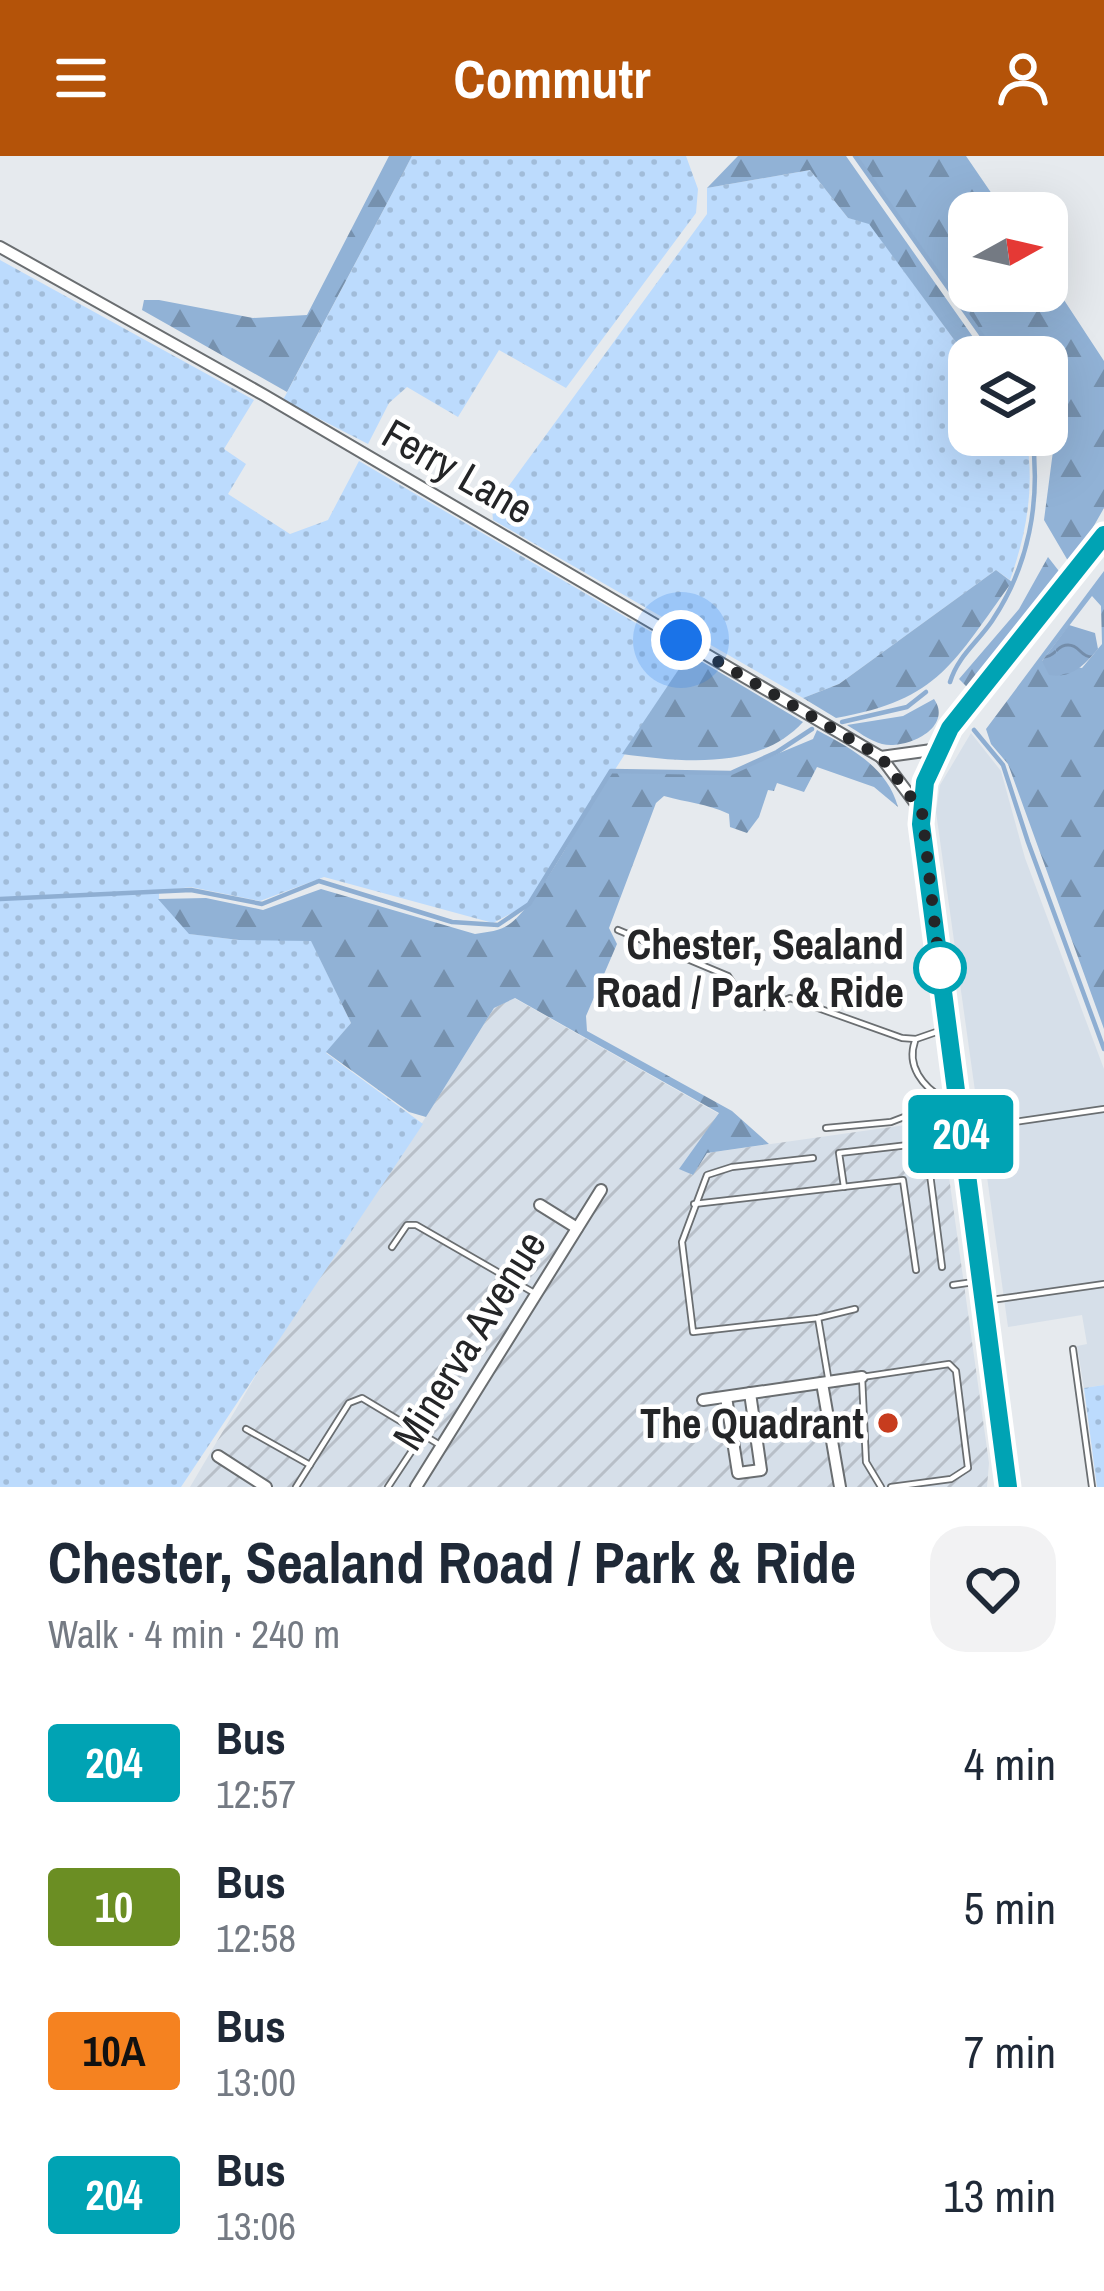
<!DOCTYPE html>
<meta charset="utf-8">
<style>
:root{--surface:#fff;--page:#f2f2f3;--text:#1f2937;--muted:#747a83;--accent:#b45309}
body{margin:0;font-family:"Archivo Narrow",sans-serif;background:var(--page);color:var(--text);height:100vh;display:flex;flex-direction:column;font-size:45px;white-space:nowrap}
*{box-sizing:border-box;margin:0}
p{font-size:39px;color:var(--muted)}
.icon{flex:none;width:66px;height:66px;fill:none;stroke:currentColor;stroke-width:2;stroke-linecap:round;stroke-linejoin:round}
.map{position:relative;height:1331px;overflow:hidden}
.side{display:flex;flex-direction:column;background:var(--surface);flex:1}
.side>*{flex:none}
.badge{padding:0 24px;border-radius:9px;font-size:42px;line-height:78px}
.needle{width:78px;rotate:82deg}
.controls{position:absolute;left:948px;top:36px;display:grid;gap:24px}
.controls a{display:grid;place-items:center;width:120px;height:120px;border-radius:24px;background:var(--surface);box-shadow:0 12px 48px #0002;font-size:60px}
.you{position:absolute;width:60px;height:60px;margin:-30px;border:9px solid #fff;border-radius:50%;background:#1a73e8;box-shadow:0 0 0 18px #1a73e833}
.map>.badge{position:absolute;translate:-50% -50%;box-shadow:0 0 0 6px #fff}
.round{display:grid;place-items:center;flex:none;width:126px;height:126px;border-radius:36px;background:var(--page)}
.summary{display:flex;align-items:center;justify-content:space-between;height:204px;padding:0 48px}
h1{font-size:57px;font-weight:800;line-height:90px}
ul{padding:0;list-style:none}
li{display:flex;align-items:center;gap:36px;height:144px;padding:0 48px}
li div{flex:1}
li b{display:block;font-size:45px}
li em{font-style:normal}
li .badge{min-width:132px;font-weight:700;text-align:center}
header{display:flex;justify-content:space-between;align-items:center;height:156px;padding:0 48px;background:var(--accent);color:#fff;font-size:54px;font-weight:800}
.map>svg:first-child{display:block}
.built{fill:#d6dfe9}
.industrial{fill:url(#industrial-furrows)}
.grass{fill:url(#grass-dots)}
.forest{fill:url(#forest-firs);fill-rule:evenodd}
.water{fill:url(#water-waves)}
.lines{fill:none;stroke-linecap:round;stroke-linejoin:round}
.stream{stroke:#8eaed2;stroke-width:4.5}
.lane-casing{stroke:#6a6e71;stroke-width:8}
.street-casing{stroke:#6a6e71;stroke-width:14}
.primary-casing{stroke:#6889ae;stroke-width:20}
.lane{stroke:#fff;stroke-width:4.5}
.street{stroke:#fff;stroke-width:10}
.primary{stroke:#bbd9fa;stroke-width:16}
.line-casing{stroke:#fff;stroke-width:27}
.line{stroke:#00a3b4;stroke-width:18}
.walk{stroke:#242527;stroke-width:12;stroke-dasharray:0 21.6}
.stop-dot{fill:#fff;stroke:#00a3b4;stroke-width:6}
.poi-dot{fill:#c73c1e;stroke:#fff;stroke-width:4.5}
.labels{text-anchor:middle;stroke-width:9;stroke-linejoin:round;paint-order:stroke}
.street-label{font-size:42px;fill:#242527;stroke:#fff}
.stop-label{font-size:42px;font-weight:bold;fill:#242527;stroke:#fff;text-anchor:end}
.poi-label{font-size:42px;font-weight:bold;fill:#242527;stroke:#fff;text-anchor:end}
</style>
<header><svg class="icon" aria-label="menu" viewBox="0 0 24 24"><path d="M4 6h16M4 12h16M4 18h16"/></svg>Commutr<svg class="icon" aria-label="person" viewBox="0 0 24 24"><circle cx="12" cy="8" r="4"/><path d="M4 21q1-7 8-7t8 7"/></svg></header>
<div class="map">
<svg width="1104" height="1331" viewBox="0 0 1104 1331">
<defs>
<pattern id="industrial-furrows" width="10" height="10" patternUnits="userSpaceOnUse" patternTransform="scale(3)"><rect width="10" height="10" fill="#d6dfe9"/><path d="M-1 1l2-2M0 10L10 0M9 11l2-2" fill="none" stroke="#b8bfc8"/></pattern>
<pattern id="grass-dots" width="8" height="8" patternUnits="userSpaceOnUse" patternTransform="scale(3)"><rect width="8" height="8" fill="#bcdbfd"/><path d="M2 2h.1M6 6h.1" fill="none" stroke="#a1bcd9" stroke-width="1.8" stroke-linecap="round"/></pattern>
<pattern id="forest-firs" width="22" height="20" patternUnits="userSpaceOnUse" patternTransform="scale(3)"><rect width="22" height="20" fill="#91b2d6"/><path d="M5 1l3.5 6h-7zM16 11l3.5 6h-7z" fill="#7691ae"/></pattern>
<pattern id="water-waves" width="16" height="10" patternUnits="userSpaceOnUse" patternTransform="scale(3)"><rect width="16" height="10" fill="#8eaed2"/><path d="M0 5q4-4 8 0t8 0" fill="none" stroke="#748daa"/></pattern>
</defs>
<rect width="100%" height="100%" fill="#e6eaee"/>
<path class="built" d="M971 577 1001 615 1025 702 1104 913V1229L1084 1232 1077 1190 1087 1188 1082 1159 1008 1171 936 656 940 629Z"/>
<path class="industrial" d="M514 842 719 958 680 1012 692 1019 707 997 941 964 989 1307 987 1331H190L281 1177 412 983 494 852Z"/>
<g class="grass">
<path d="M412 0H686L698 33 696 57 566 232 499 194 458 261 407 231 389 247 368 288 283 244Z"/>
<path d="M810 14 848 62 869 67 969 204V279H1026C1035 330 1027 376 1010 424L996 414 839 528 803 542 493 364 492 353 707 58V32Z"/>
<path d="M0 104 254 244 224 293 246 308 228 338 290 378 328 364 359 305 689 498 529 748 493 767 324 721 260 745 191 731 159 735V743L190 778 239 784H311L351 867 326 897 423 968 181 1331H0Z"/>
<path d="M1104 1229V1331H1097L1084 1232Z"/>
</g>
<g class="forest">
<path d="M389 0H412L287 236 142 154 144 144H159L253 162 307 159Z"/>
<path d="M738 0H846L987 201H969V204L869 68 848 62 810 14 707 32Z"/>
<path d="M855 0H966L1005 57H969V135H1047V118L1104 205V352L1071 410 1044 364 1053 295 1047 273V201H997Z"/>
<path d="M1048 401 1062 419 968 532 959 523 1019 453Z"/>
<path d="M996 414 1012 426C954 505 940 544 836 562L803 542 839 528Z"/>
<path d="M1104 415V873L1008 608 991 588 986 573ZM1092 440 1101 450 1102 488 1082 512 1042 505Z"/>
<path d="M689 498 803 566C758 615 682 606 622 598Z"/>
<path d="M934 543C954 572 906 594 882 588 870 585 857 575 847 569L903 560Z"/>
<path d="M817 574C852 593 887 611 898 651L874 631 817 611 804 636 777 627 774 635 768 634 759 661 747 677 730 671 729 658C705 647 688 647 664 640L656 647 609 772 617 788 586 860 587 875 732 955 769 988 707 997 693 1019 679 1013 719 957 515 842 494 852 426 961 409 956 326 896 351 867 311 785 239 784 189 778 158 743 206 742 263 754 321 733 475 778C488 776 501 775 511 767 541 744 588 651 611 615L731 617 813 583Z"/>
</g>
<path class="water" d="M1069 469 1095 477 1098 493C1084 509 1072 523 1049 519L1042 505Z"/>
<g class="lines">
<g class="stream">
<path d="M855 0 997 201"/>
<path d="M950 526C958 500 977 487 992 465 1029 410 1041 345 1032 279"/>
<path d="M842 566 907 551 926 536"/>
<path d="M974 574 1003 609 1028 686 1104 893"/>
<path d="M0 743 191 734 262 748 319 725 452 766 498 769 529 748 611 615 731 617 777 596 812 573"/>
</g>
<defs>
<g id="lane">
<path d="M618 774 728 820 747 849 770 851 790 842 902 882 916 883 942 874"/>
<path d="M915 885C906 910 923 931 944 943"/>
<path d="M826 972 891 966 951 943"/>
<path d="M966 973 1104 953"/>
<path d="M813 1002 732 1011 707 1019 682 1086 693 1176 818 1162 855 1153"/>
<path d="M844 1031 839 997 926 987 942 1111"/>
<path d="M694 1048 903 1024 916 1114"/>
<path d="M392 1091 407 1069H416L536 1138"/>
<path d="M953 1129 974 1126"/>
<path d="M991 1144 1104 1128"/>
<path d="M818 1162 828 1221"/>
<path d="M1073 1193 1092 1331"/>
<path d="M246 1273 310 1309"/>
<path d="M296 1331 349 1247 362 1242 440 1289"/>
<path d="M388 1331 423 1278"/>
<path d="M881 1331 866 1306 862 1221 949 1208 956 1215 968 1312 951 1323 891 1331"/>
</g>
<g id="street">
<path d="M0 91 264 239 881 601 939 593"/>
<path d="M881 601 922 656"/>
<path d="M540 1049 577 1072"/>
<path d="M822 1227 840 1331"/>
<path d="M726 1241 738 1317 761 1314 750 1237"/>
<path d="M703 1244 862 1221"/>
<path d="M218 1300 266 1331"/>
<path d="M416 1331 601 1034"/>
</g>
<path id="primary" d="M1008 1331 921 668 925 626 950 572 1104 379"/>
</defs>
<use href="#lane" class="lane-casing"/>
<use href="#street" class="street-casing"/>
<use href="#primary" class="primary-casing"/>
<use href="#lane" class="lane"/>
<use href="#street" class="street"/>
<use href="#primary" class="primary"/>
</g>
<g class="lines">
<defs>
<path id="line" d="M1008 1331 921 668 925 626 950 572 1104 379"/>
</defs>
<use href="#line" class="line-casing"/>
<use href="#line" class="line"/>
<path class="walk" d="M681 484 881 601 922 656 942 832 940 812"/>
</g>
<circle class="stop-dot" cx="940" cy="812" r="24"/>
<circle class="poi-dot" cx="888" cy="1267" r="12"/>
<g class="labels">
<g class="street-label">
<text transform="translate(458 315) rotate(30)" y="15">Ferry Lane</text>
<text transform="translate(469 1184) rotate(-58)" y="15">Minerva Avenue</text>
</g>
<g class="stop-label">
<text x="904" y="803">Chester, Sealand<tspan x="904" dy="48">Road / Park &amp; Ride</tspan></text>
</g>
<g class="poi-label">
<text x="864" y="1282">The Quadrant</text>
</g>
</g>
</svg>
<div class="controls">
<a><svg class="needle" viewBox="-14 -14 28 28"><path d="M0-13l5 13h-10z" fill="#e53935"/><path d="M0 13l5-13h-10z" fill="#747a83"/></svg></a>
<a><svg class="icon" aria-label="layers" viewBox="0 0 24 24"><path d="M12 4l9 5-9 5-9-5zM3 14l9 5 9-5"/></svg></a>
</div>
<div class="you" style="left:681px;top:484px"></div>
<b class="badge" style="left:961px;top:978px;background:#00a3b4;color:#fff">204</b>
</div>
<section class="side">
<div class="summary"><div><h1>Chester, Sealand Road / Park &amp; Ride</h1><p>Walk · 4 min · 240 m</p></div><a class="round"><svg class="icon" aria-label="heart" viewBox="0 0 24 24"><path d="M12 20l-8-8c-3-5 5-10 8-4 3-6 11-1 8 4z"/></svg></a></div>
<ul>
<li><span class="badge" style="background:#00a3b4;color:#fff">204</span><div><b>Bus</b><p>12:57</p></div><em>4 min</em></li>
<li><span class="badge" style="background:#6b8e23;color:#fff">10</span><div><b>Bus</b><p>12:58</p></div><em>5 min</em></li>
<li><span class="badge" style="background:#f58220;color:#111">10A</span><div><b>Bus</b><p>13:00</p></div><em>7 min</em></li>
<li><span class="badge" style="background:#00a3b4;color:#fff">204</span><div><b>Bus</b><p>13:06</p></div><em>13 min</em></li>
</ul>
</section>
